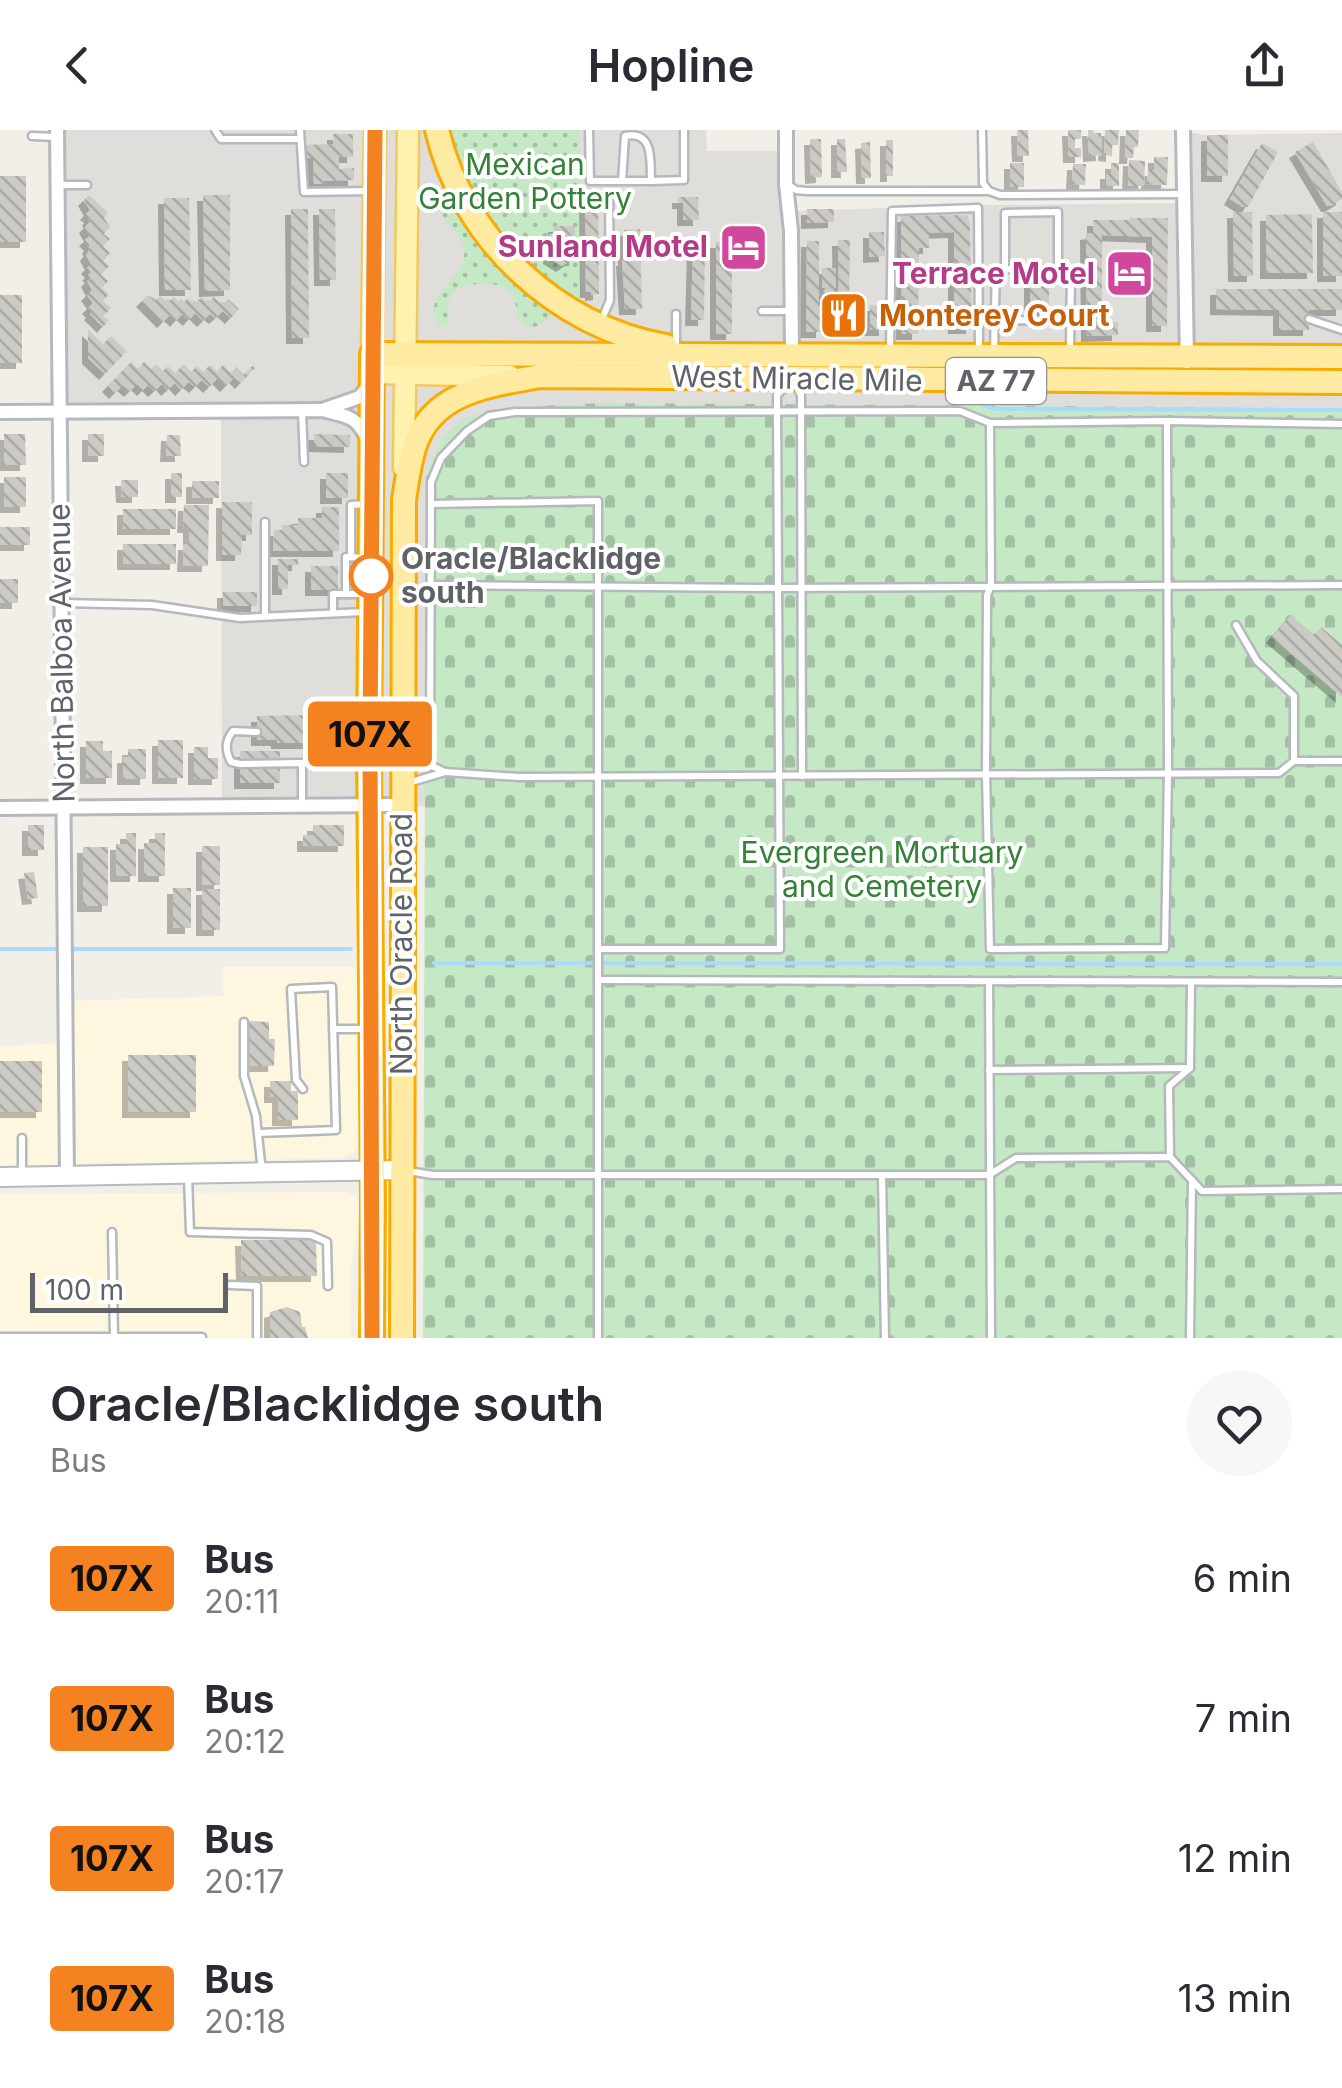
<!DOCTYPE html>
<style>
:root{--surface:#fff;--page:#f7f7f7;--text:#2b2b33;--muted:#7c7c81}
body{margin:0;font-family:Inter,sans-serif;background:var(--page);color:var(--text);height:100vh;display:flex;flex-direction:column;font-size:38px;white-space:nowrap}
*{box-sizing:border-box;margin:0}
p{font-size:32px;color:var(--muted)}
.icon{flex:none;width:55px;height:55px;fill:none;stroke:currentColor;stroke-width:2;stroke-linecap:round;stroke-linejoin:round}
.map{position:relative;height:1208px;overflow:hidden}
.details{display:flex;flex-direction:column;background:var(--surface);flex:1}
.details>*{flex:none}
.badge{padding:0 20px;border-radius:8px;font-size:35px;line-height:65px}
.scale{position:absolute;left:30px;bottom:25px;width:198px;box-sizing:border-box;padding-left:10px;border:5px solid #5f6368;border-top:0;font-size:28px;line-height:35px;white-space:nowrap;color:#5f6368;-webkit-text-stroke:8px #fff;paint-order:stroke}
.map>.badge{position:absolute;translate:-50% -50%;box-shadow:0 0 0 5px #fff}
.round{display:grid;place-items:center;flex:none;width:105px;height:105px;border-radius:52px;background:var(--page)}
.overview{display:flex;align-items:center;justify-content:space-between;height:170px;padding:0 50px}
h1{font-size:48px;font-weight:600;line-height:75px}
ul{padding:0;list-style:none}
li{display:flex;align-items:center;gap:30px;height:140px;padding:0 50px}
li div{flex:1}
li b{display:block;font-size:38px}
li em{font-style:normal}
li .badge{min-width:110px;font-weight:700;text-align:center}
header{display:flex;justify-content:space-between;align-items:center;height:130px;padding:0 50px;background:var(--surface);font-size:45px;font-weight:600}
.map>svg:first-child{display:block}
.commercial{fill:#fef7e0}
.industrial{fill:#e0deda}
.green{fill:url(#green-dots)}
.cemetery{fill:url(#cemetery-stones)}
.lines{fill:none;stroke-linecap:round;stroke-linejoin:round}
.stream{stroke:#aadaff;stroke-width:4}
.building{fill:url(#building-back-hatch);filter:url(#shadow)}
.service-casing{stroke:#b5b8bc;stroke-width:11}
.minor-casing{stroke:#b5b8bc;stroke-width:18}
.secondary-casing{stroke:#b6babf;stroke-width:22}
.primary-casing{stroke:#f2c960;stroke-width:25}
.trunk-casing{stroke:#f9ab00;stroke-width:28}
.service{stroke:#fff;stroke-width:6}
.minor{stroke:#fff;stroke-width:12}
.secondary{stroke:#fff;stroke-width:18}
.primary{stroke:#fff2af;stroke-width:20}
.trunk{stroke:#feeaa1;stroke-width:22}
.line-casing{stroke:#fff;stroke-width:22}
.line{stroke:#f58220;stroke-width:15}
.stop-dot{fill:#fff;stroke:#f58220;stroke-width:5}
.labels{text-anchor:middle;stroke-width:8;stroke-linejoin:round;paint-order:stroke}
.shield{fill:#fff;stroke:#8f9295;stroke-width:2.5}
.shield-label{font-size:28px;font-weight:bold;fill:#5f6368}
.park-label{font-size:30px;fill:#348238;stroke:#fff}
.hotel-label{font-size:30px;font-weight:bold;fill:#b23c85;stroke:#fff;text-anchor:end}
.food-label{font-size:30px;font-weight:bold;fill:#c56008;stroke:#fff;text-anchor:start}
.street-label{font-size:30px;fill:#5f6368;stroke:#fff}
.stop-label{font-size:30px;font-weight:bold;fill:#5f6368;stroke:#fff;text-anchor:start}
</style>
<header><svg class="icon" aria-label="back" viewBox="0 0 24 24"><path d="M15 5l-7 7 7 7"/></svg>Hopline<svg class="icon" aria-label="share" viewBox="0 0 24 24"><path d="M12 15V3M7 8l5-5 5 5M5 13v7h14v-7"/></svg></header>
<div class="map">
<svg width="1342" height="1208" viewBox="0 0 1342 1208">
<defs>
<pattern id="green-dots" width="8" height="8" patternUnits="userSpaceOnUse" patternTransform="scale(2.5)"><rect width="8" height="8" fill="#c5e8c5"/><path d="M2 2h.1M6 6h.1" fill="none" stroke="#a3c0a4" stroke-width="1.8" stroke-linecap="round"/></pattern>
<pattern id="cemetery-stones" width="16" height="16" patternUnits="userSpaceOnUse" patternTransform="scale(2.5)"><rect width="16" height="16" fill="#c5e8c5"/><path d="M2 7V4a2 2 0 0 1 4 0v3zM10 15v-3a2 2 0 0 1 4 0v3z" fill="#a3c0a4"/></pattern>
<pattern id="building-back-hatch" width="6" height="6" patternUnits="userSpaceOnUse" patternTransform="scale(2.5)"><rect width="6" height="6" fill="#cccac5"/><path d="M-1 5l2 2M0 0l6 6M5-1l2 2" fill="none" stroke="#a9a8a4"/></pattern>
<filter id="shadow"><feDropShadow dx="-6" dy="6" stdDeviation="0" flood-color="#0004"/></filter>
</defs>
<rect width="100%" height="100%" fill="#f1efe8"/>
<g class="commercial">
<path d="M223 837H358L360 1013 352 1024 342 1028 0 1036V916L69 913 68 871 223 866Z"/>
<path d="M346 1062 354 1065 360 1075V1088L351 1137V1208H0V1064Z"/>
</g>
<path class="industrial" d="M57 0H706L707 21H786L789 81 985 75 1183 73V1L1207 5 1342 3V278L602 273 517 277 426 345 425 676 222 677 221 281H59Z"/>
<g class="green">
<path d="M446 0H580L581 171 556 159 521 132 460 52Z"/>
<path d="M448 56 555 179C548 191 529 208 519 188 515 180 517 171 512 164 501 148 454 151 449 170 447 177 450 187 449 194L440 197C418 166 461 153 464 126 468 98 429 95 440 61Z"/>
</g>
<path class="cemetery" d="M602 273 1342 278V1208H423L426 345 442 307 466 287 517 277Z"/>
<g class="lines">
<g class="stream">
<path d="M975 271 993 279 1342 280"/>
<path d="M0 819H60"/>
<path d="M70 819H351"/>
<path d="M434 833 1342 834"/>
</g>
</g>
<g class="building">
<path d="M1017 0H1028L1029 26H1018Z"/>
<path d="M1068 0H1081V9H1075V18H1081V27H1069Z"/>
<path d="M1088 0H1093L1094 3H1101L1102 25 1089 26Z"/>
<path d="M1105 0H1119L1118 15H1112V26L1104 25Z"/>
<path d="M1126 0H1139L1138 17H1134L1133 28H1125Z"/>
<path d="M333 4H353V27H339V39L354 38V50L324 51V54H314L313 28H304V15L333 14Z"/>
<rect x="1207" y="5" width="21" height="41"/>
<path d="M810 9H821L822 47 811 48Z"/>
<path d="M837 9H845L847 42H837Z"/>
<rect x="886" y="10" width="7" height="36"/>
<path d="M870 12 871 48H862L861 13Z"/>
<path d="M1313 12 1342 62V69L1331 76H1327L1295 22Z"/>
<path d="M1262 13 1278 22 1248 77H1243L1230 69Z"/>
<path d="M1154 27H1168L1167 55 1147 54 1148 40H1154Z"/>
<path d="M1129 30 1145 31 1144 56H1128Z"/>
<rect x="1010" y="33" width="14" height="24"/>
<path d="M1111 33H1119V56H1106V43H1111Z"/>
<path d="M1073 34H1086L1085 55 1072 54Z"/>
<rect x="0" y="46" width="26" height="66"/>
<path d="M585 58H598L599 164 591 165V162H586Z"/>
<path d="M89 65 108 83 104 88 110 97 104 104 110 109 103 116 110 123 103 131 109 136 101 145 108 151 102 158 109 164 103 171 111 178 103 186 109 190 103 197 90 184 92 182 88 178 93 173 87 165 92 160 87 151 91 147 88 145 91 142 87 138 91 134 86 125 90 120 88 118 90 115 85 110 90 106 85 97 90 92 88 90 90 87 86 84 90 80 84 70Z"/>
<path d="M203 65H230V160L205 161Z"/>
<path d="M678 67H698L699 90H683V73H678Z"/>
<path d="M164 68H189L191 160H165Z"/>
<path d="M291 79H308L309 208H292Z"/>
<path d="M319 79H335L336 150H320Z"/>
<path d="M807 79H834V92L807 93Z"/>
<path d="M1233 82H1252L1253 146H1234Z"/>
<rect x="1323" y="82" width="19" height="64"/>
<path d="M1312 84 1313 143H1266V85Z"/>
<path d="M968 85 970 98 972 198H954V102L929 103V118H919L918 204H902L901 86Z"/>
<path d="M1130 88H1168L1167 196H1152V107L1102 105V191L1118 192V205L1087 206 1086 104 1093 103V90H1130Z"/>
<path d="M554 96H575V130H571L562 136 549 128V104H554Z"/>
<path d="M640 99 642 179H625L622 130H624V100Z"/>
<path d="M869 102H884L885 126 869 127Z"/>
<path d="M838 110H850L849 176 857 177 858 192H851V200H839L838 192H835L836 179 839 178Z"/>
<path d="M807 111H819V175H822V202H806Z"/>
<path d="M716 112H743V134H728V140H732V204H716Z"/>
<path d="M693 116H705L704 190H691Z"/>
<path d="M1114 121 1143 122V137H1114Z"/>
<path d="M822 138H836V158H832L835 163 836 172H823L822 164 826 158H822Z"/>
<rect x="1030" y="152" width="19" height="30"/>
<path d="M1216 159H1342V180H1309V200H1279V180L1216 179Z"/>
<rect x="0" y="165" width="22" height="68"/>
<path d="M148 165 156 170 160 166 166 171 167 169 170 171 174 167 178 171 181 169 184 172 188 168 192 172 194 170 196 172 202 167 206 171 208 169 210 171 214 167 220 173 221 171 224 173 228 169 239 179 231 188 223 181 215 188 210 184 203 191 195 183 189 190 182 184 176 191 170 185 163 192 142 171Z"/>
<rect x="870" y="175" width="15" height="25"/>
<path d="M88 200 103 214 111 206 127 221 105 244 88 228Z"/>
<path d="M131 232 138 239 144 232 151 239 156 234 163 241 168 236 175 243 184 234 191 242 197 236 203 242 210 235 217 241 223 235 231 243 236 237 244 245 252 236 255 238 241 253 235 247 226 256 218 248 209 257 202 250 195 257 189 252 181 260 175 253 167 260 162 254 154 261 148 255 143 260 137 254 130 261 123 255 115 263 108 256Z"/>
<path d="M4 304H25L26 335H4Z"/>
<rect x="88" y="304" width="16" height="22"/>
<path d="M314 304 350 305V317L314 316Z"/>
<path d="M167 305H180L181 326H166Z"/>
<rect x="171" y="343" width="11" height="24"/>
<rect x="326" y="343" width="22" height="25"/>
<rect x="4" y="347" width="22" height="30"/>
<path d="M121 350H138V367H122Z"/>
<rect x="192" y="351" width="27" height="17"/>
<path d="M222 372H252V405H242L241 425H222Z"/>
<path d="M184 375H209L208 436H183L184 414H189V397H183Z"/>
<path d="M322 377H339V421H273L274 400H282V395H298V388H322Z"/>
<rect x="123" y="379" width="53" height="20"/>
<rect x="0" y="397" width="30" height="18"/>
<rect x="123" y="414" width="53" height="20"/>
<path d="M278 429H298V435H288V459H278Z"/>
<rect x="311" y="436" width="27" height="24"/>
<rect x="0" y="449" width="18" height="24"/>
<rect x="223" y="462" width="34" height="14"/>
<path d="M1291 485 1314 505 1321 497 1342 515V567L1272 507Z"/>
<path d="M312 585V588H318L324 594 323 602 337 603V592L351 593V613H277V610H257V586Z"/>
<rect x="158" y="610" width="25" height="38"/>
<path d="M86 611H103V621H112V648H86Z"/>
<path d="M194 617H208V628H218V649H194Z"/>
<path d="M128 619H146V649H123V627H128Z"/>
<rect x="240" y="621" width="40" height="32"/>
<rect x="28" y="695" width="16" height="25"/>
<path d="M313 695H344V716H303V705H313Z"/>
<path d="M126 703H136V746H116V714H126Z"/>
<path d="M155 703H165V746H144V713H155Z"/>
<rect x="202" y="716" width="18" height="39"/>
<rect x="83" y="717" width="25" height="59"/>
<path d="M34 742 38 768 28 769 24 743Z"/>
<rect x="173" y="758" width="18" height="40"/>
<rect x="202" y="759" width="18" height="41"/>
<path d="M248 891 269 892V909H275L274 936H248Z"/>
<rect x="128" y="925" width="68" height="57"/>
<rect x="0" y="931" width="42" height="51"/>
<path d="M270 951H291V961H298V990H278V967H270Z"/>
<path d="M241 1110H316L317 1146H242Z"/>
<path d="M287 1177 300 1182 302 1197H305L308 1208H270V1182Z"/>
</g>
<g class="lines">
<defs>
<g id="service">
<path d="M215 0 221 9H300"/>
<path d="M300 0 304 62 370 61"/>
<path d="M589 0 590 51H651C650 33 655 0 625 6L622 51"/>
<path d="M982 0 983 53 989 61 1000 65 1182 64"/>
<path d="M32 6 56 7"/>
<path d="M651 51 684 50V0"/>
<path d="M787 54 796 60 806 61H988"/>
<path d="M59 55H87"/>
<path d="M1005 139V83L1058 82V140"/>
<path d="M762 181H790"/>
<path d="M602 189 610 170 609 64"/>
<path d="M1309 189 1342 200"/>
<path d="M995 190 1070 191"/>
<path d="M676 216V184"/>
<path d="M890 221 892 81 978 78 979 220"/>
<path d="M994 221 996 139 1071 140 1070 220"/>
<path d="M794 252 801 265 802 646"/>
<path d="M302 280 304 332"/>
<path d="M1167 291 1342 294"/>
<path d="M432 374 598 371V1208"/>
<path d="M265 392V486"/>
<path d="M351 427V375L367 374"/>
<path d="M431 455 778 458 1342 455"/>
<path d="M346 464V427L368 428"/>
<path d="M63 473 152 475 240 488 364 482"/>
<path d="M333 482V464H363"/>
<path d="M257 602 233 601C225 611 225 620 231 632L240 634 302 633V675"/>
<path d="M1294 631H1342"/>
<path d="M430 635 431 352 441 328 467 301 489 286 515 282 960 281 990 293 1167 291 1168 643 1165 818 990 819 986 645 987 465 991 456 990 293"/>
<path d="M445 642 519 647 1279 643 1294 631V566L1257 531 1236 495"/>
<path d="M408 653 445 642 423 632 408 630"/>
<path d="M598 819H780L777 271V265L786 256"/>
<path d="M598 850 1342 852"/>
<path d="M989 851 991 1208"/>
<path d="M244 892V946L256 986 262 1042"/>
<path d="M333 899H367"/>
<path d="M989 940 1190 938"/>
<path d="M258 1003 336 1000 332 857 291 859 296 950 303 959"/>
<path d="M22 1008V1046"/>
<path d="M1170 1027 1169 956 1190 938 1191 852"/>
<path d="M408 1041 433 1045H989L1016 1028 1170 1027 1202 1061 1342 1059"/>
<path d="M882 1045 885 1208"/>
<path d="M188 1046 190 1102 311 1105 327 1112 328 1156"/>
<path d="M112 1102 114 1207"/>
<path d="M230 1155 257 1156V1208"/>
<path d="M0 1207H202"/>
<path d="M1190 1208 1192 1050"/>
</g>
<g id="minor">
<path d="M57 0 67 1047"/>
<path d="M786 0V54L791 101 792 227"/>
<path d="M1183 0 1187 232"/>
<path d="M325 279 360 267 370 253"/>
<path d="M0 282 322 280C345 286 357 285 367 309"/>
<path d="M0 678 402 675"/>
</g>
<path id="secondary" d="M0 1047 403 1040"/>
<g id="primary">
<path d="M372 224 375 0"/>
<path d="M372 243 510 246"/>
<path d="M404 338 408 0"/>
</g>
<g id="trunk">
<path d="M437 0C462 108 556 197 666 216"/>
<path d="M372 1208 373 1070 369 631 372 224 1342 227"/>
<path d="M402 1208 404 370C407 351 409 333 415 315 433 261 491 255 540 246L1342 252"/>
</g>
</defs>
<use href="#service" class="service-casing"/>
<use href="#minor" class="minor-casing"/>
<use href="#secondary" class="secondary-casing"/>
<use href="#primary" class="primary-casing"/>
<use href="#trunk" class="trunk-casing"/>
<use href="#service" class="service"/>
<use href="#minor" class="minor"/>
<use href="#secondary" class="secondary"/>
<use href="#primary" class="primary"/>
<use href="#trunk" class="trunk"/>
</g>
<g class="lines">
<defs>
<path id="line" d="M372 1208 370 604 375 0"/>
</defs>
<use href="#line" class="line-casing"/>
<use href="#line" class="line"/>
</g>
<defs>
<symbol id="hotel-square" viewBox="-11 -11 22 22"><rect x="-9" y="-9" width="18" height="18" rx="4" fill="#d1479c" stroke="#fff"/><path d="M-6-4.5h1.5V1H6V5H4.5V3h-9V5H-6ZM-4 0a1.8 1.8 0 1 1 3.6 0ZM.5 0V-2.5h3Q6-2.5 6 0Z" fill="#fff"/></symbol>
<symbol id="restaurant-square" viewBox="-11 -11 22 22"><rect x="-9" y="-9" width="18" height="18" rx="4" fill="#e8710a" stroke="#fff"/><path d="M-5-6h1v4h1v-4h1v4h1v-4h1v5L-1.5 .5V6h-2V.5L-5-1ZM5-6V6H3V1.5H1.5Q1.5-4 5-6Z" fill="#fff"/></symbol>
</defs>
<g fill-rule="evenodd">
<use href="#hotel-square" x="716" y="90" width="55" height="55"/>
<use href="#hotel-square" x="1102" y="116" width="55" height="55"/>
<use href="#restaurant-square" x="816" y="158" width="55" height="55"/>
</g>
<circle class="stop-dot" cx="371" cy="446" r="20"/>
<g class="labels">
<rect class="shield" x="946" y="228" width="100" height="46" rx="8"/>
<g class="shield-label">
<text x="996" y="261">AZ 77</text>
</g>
<g class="park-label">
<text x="525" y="45">Mexican<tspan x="525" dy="34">Garden Pottery</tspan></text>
<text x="882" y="733">Evergreen Mortuary<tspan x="882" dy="34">and Cemetery</tspan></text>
</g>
<g class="hotel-label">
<text x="708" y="127">Sunland Motel</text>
<text x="1095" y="154">Terrace Motel</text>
</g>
<g class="food-label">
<text x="879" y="196">Monterey Court</text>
</g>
<g class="street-label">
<text transform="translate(797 249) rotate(1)" y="10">West Miracle Mile</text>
<text transform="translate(62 523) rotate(-91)" y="10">North Balboa Avenue</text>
<text transform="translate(402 814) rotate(-90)" y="10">North Oracle Road</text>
</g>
<g class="stop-label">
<text x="401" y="439">Oracle/Blacklidge<tspan x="401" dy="34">south</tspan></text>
</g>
</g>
</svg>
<div class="scale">100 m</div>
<b class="badge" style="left:370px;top:604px;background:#f58220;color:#111">107X</b>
</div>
<section class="details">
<div class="overview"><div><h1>Oracle/Blacklidge south</h1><p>Bus</p></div><a class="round"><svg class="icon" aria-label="heart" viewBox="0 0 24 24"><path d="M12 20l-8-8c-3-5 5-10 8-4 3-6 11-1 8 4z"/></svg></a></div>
<ul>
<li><span class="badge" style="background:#f58220;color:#111">107X</span><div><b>Bus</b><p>20:11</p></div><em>6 min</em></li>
<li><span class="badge" style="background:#f58220;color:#111">107X</span><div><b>Bus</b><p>20:12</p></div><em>7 min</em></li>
<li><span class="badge" style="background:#f58220;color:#111">107X</span><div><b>Bus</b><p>20:17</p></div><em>12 min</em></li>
<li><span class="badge" style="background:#f58220;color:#111">107X</span><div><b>Bus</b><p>20:18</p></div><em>13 min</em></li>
</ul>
</section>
